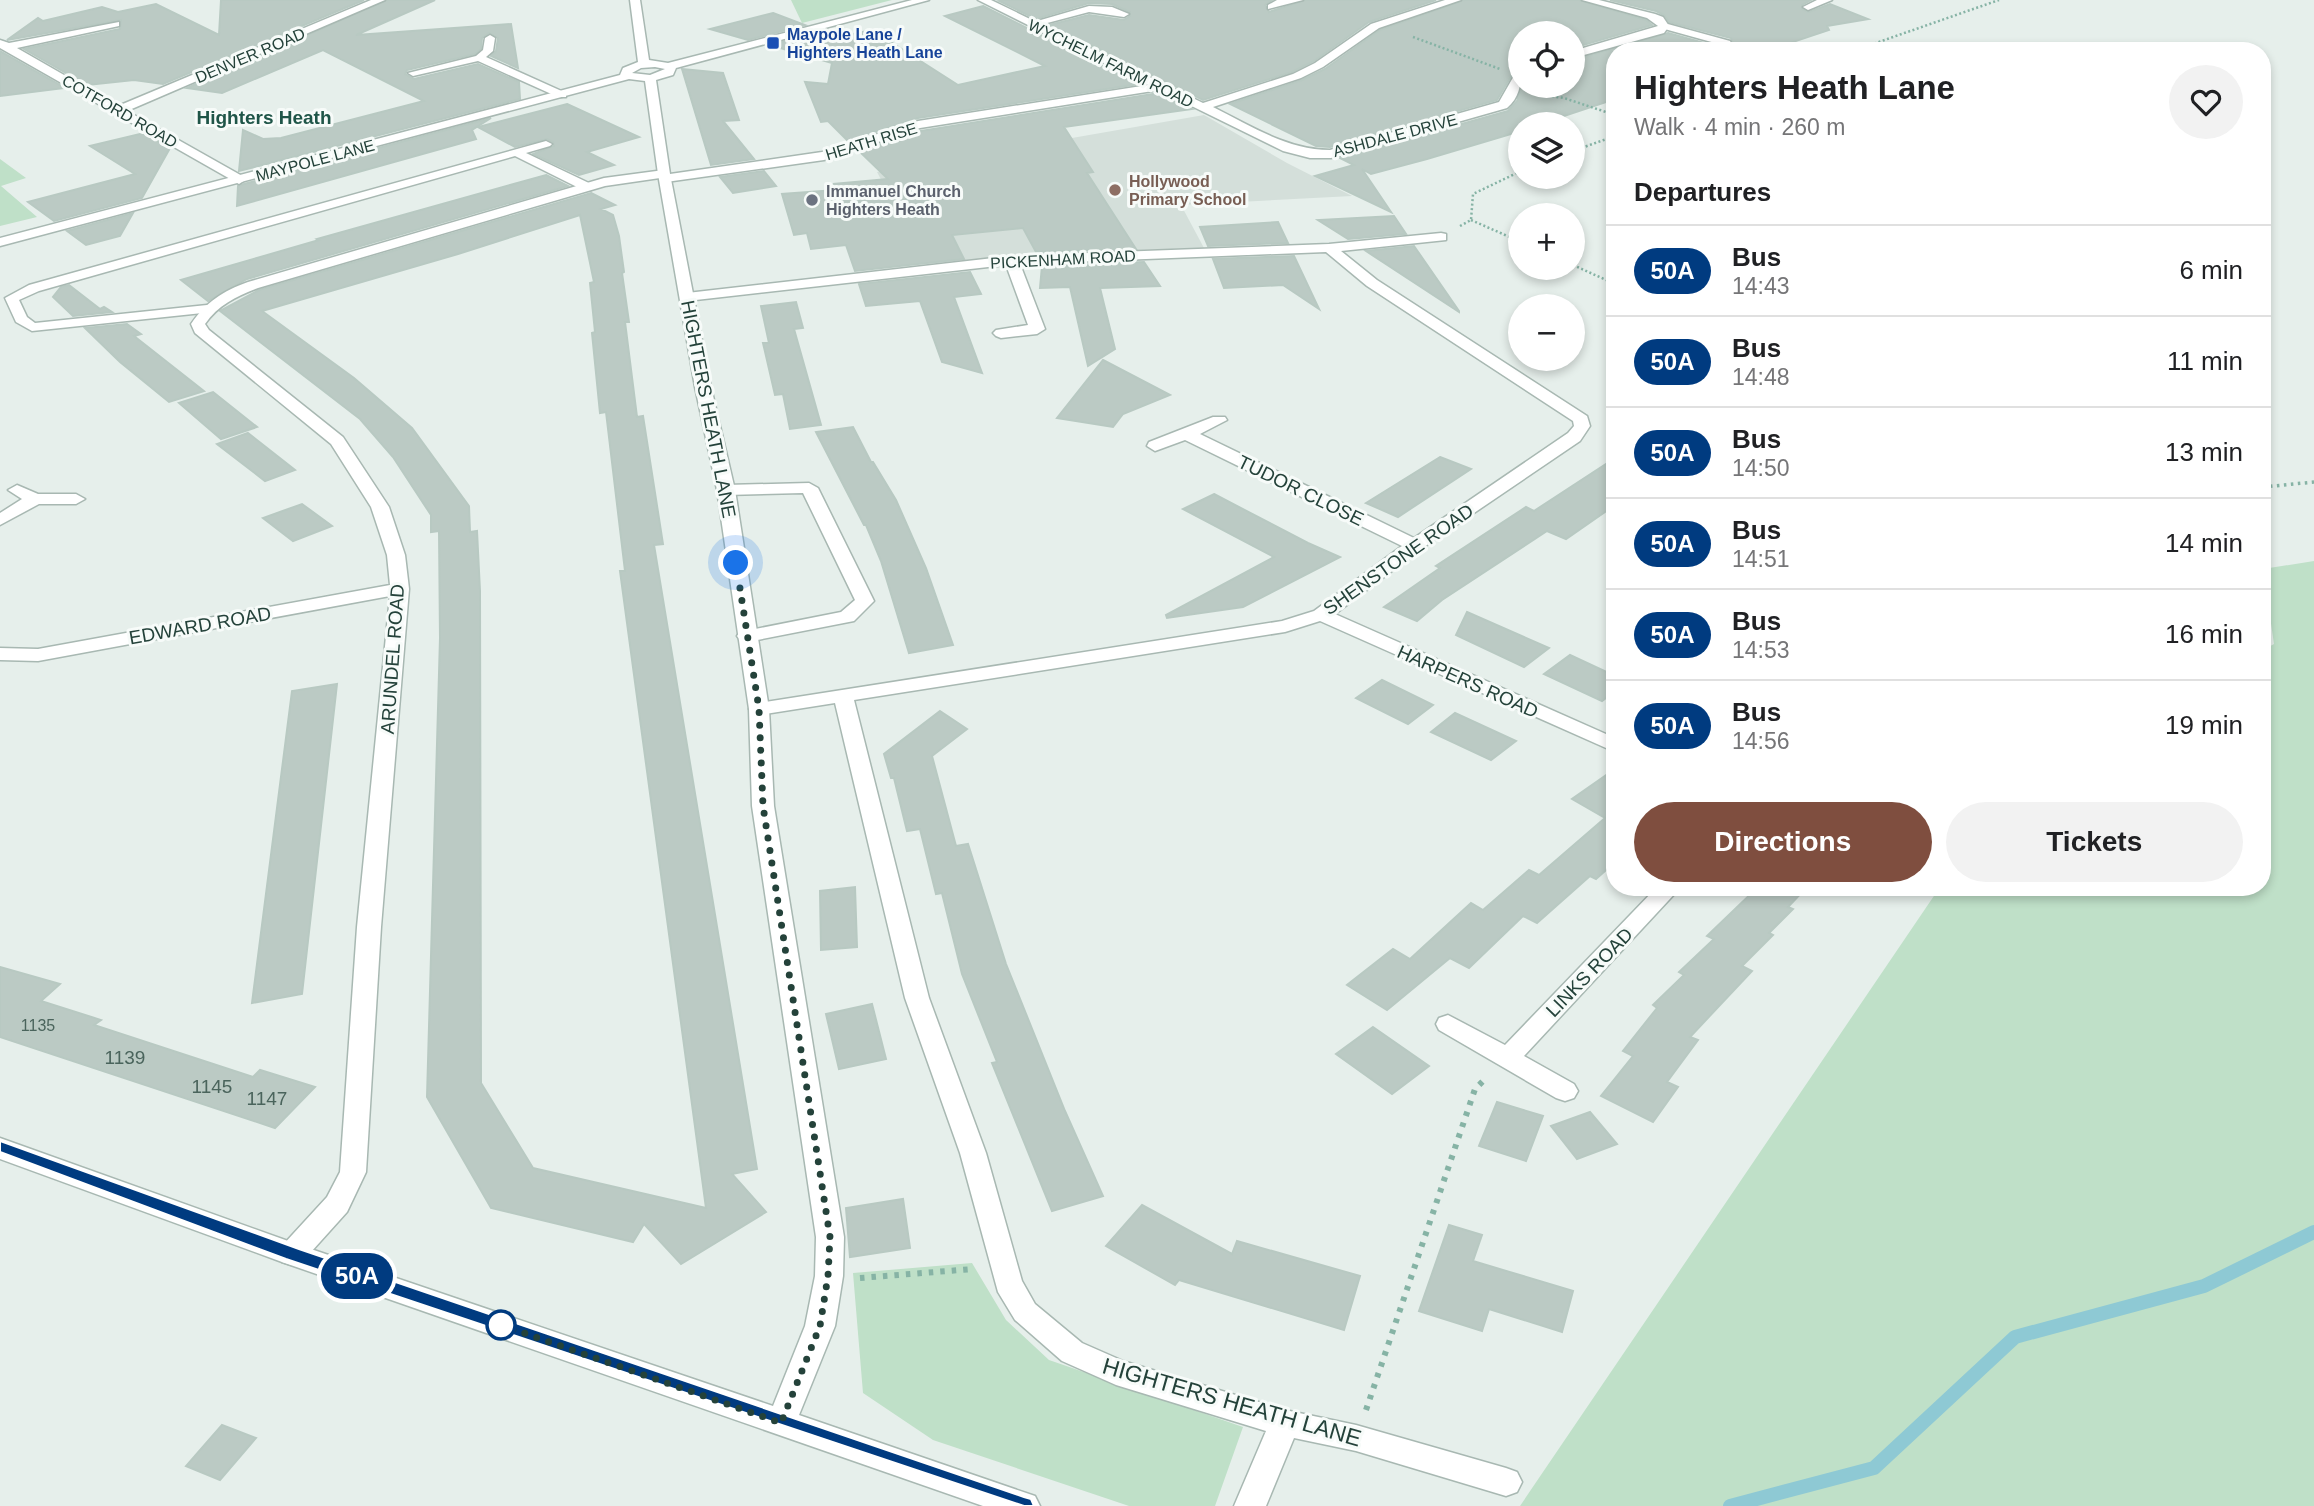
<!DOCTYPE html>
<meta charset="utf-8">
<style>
:root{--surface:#fff;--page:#f2f2f2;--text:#202124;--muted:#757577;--line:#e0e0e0;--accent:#7f4e3f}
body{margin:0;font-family:Helvetica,sans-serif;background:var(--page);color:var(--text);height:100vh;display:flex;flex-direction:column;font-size:26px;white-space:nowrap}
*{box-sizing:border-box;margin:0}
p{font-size:23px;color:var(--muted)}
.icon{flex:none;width:38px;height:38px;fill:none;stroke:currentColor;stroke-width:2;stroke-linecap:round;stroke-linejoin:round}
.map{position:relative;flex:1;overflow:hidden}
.panel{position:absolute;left:1606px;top:42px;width:665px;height:854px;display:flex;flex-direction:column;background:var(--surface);border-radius:28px;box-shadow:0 4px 10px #0003}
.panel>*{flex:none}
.badge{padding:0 14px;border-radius:23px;font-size:24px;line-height:46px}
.controls{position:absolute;left:1508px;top:21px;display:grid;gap:14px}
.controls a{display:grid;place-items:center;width:77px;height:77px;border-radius:50%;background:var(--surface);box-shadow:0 4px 10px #0003;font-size:35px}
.you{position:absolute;width:35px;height:35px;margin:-18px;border:5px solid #fff;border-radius:50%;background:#1a73e8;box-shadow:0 0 0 10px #1a73e833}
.map>.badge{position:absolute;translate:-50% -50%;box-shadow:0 0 0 4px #fff}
h2{padding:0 28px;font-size:26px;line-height:63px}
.round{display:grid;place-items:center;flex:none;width:74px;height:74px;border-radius:37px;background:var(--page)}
.headline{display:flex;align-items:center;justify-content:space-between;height:119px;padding:0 28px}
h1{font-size:33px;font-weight:700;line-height:52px}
.action{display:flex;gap:14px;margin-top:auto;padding:14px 28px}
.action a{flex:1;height:80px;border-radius:42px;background:var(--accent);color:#fff;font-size:28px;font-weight:700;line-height:80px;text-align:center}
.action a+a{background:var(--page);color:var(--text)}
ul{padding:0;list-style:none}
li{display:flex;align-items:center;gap:21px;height:91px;padding:0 28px;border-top:2px solid var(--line)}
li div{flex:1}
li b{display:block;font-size:26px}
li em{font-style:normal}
li .badge{min-width:77px;font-weight:700;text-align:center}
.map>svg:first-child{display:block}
.built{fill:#d4dfda}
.green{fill:#bfe0c8}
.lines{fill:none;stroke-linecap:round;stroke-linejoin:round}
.stream{stroke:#8ec9d4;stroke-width:14}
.building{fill:#bbcac4;stroke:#b8c9c2;stroke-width:2;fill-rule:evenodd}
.service-casing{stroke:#a8b8b2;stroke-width:3}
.minor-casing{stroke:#a8b8b2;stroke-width:3}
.tertiary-casing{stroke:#a8b8b2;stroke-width:3}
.path-far2{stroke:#86b3a5;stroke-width:2.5;stroke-dasharray:2 2.5;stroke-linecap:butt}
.path-far1{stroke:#86b3a5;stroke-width:3.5;stroke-dasharray:2.5 4.5;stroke-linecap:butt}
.path{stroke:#86b3a5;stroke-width:6;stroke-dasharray:4.5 7;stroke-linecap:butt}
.service{fill:#fff;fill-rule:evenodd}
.minor{fill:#fff;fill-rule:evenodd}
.tertiary{fill:#fff;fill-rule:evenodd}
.line{fill:#003b80;stroke:#fff;stroke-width:2}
.walk{stroke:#24423a;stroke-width:7;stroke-dasharray:0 12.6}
.transit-dot{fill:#1a4fb4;stroke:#f7fbf9;stroke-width:2.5}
.education-dot{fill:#8d6e63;stroke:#f7fbf9;stroke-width:2.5}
.worship-dot{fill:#6b7280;stroke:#f7fbf9;stroke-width:2.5}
.stop-dot{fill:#fff;stroke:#003b80;stroke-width:3.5}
.labels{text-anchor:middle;stroke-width:6;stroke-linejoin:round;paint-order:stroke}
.far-transit-label{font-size:16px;font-weight:bold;fill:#164399;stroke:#f7fbf9;text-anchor:start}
.far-street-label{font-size:16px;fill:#24423a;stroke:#f7fbf9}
.far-education-label{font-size:16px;font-weight:bold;fill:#785e54;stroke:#f7fbf9;text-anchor:start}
.far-worship-label{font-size:16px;font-weight:bold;fill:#5b616d;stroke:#f7fbf9;text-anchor:start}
.number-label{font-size:16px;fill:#4a645c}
.far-quarter-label{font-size:19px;font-weight:bold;fill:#1f5548;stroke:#f7fbf9}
.street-label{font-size:19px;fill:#24423a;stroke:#f7fbf9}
.near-number-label{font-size:19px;fill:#4a645c}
.near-street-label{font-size:23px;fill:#24423a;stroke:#f7fbf9}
</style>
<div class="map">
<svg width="2314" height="1506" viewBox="0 0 2314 1506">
<rect width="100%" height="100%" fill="#e6efeb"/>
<path class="built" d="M1204 115 1287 163 1352 196 1181 205 1204 248 1041 253 926 264 877 172Z"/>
<g class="green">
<path d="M791 0H892L802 23Z"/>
<path d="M0 159 26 178 1 186 37 217 0 226Z"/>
<path d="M2314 561V1506H1520L1940 887H2263V650L2274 644 2263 569Z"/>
<path d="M972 1263 1006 1320 1049 1360 1243 1427 1215 1506H1129L933 1440 863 1393 853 1273Z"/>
</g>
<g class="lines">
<path class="stream" d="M1730 1506 1874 1468 2015 1337 2204 1286 2314 1232"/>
</g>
<g class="building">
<path d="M221 0H364L163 84 134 80 87 85 24 49 120 29 121 20 7 40 38 18 43 21 102 7 118 12 156 4 219 35Z"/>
<path d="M387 0H435L356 35 511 24 518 68 491 56 496 51 498 38 489 33 482 38 481 49 475 54 407 70 405 74 414 79 478 64 519 82 520 99 239 171 243 130 263 139 281 138 424 101 323 50 222 93 187 88Z"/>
<path d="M1004 0H1272L1265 5 1269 12 1306 0H1436L1369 22 1314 61 1292 72 1203 100 1049 25 1089 15 1124 20 1130 16V12L1112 4 1089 3 1036 19 999 1Z"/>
<path d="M1464 0H1579L1646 20 1652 25 1573 48V33H1521V69L1513 73 1497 100 1330 147 1316 146 1230 104 1302 80 1325 69 1380 30Z"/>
<path d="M1610 0H1811L1802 5V9L1809 12 1830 4 1868 19 1827 26 1829 30 1766 51H1757L1733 44 1731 38 1669 22 1664 15 1656 11Z"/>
<path d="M983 6 1139 84 918 118 848 141 828 121 821 122 805 82 828 84 832 63 770 45 823 31 838 37 872 30 958 85 1045 66 945 16Z"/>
<path d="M773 13 805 25 748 40 710 29Z"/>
<path d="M1668 33 1708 44 1685 51H1615V99L1540 124H1521V131L1427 159 1371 174 1362 169 1391 212 1315 176 1354 165 1340 158 1508 111 1517 101 1522 86H1573V60Z"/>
<path d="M0 51 65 88 0 96Z"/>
<path d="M682 69 723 73 739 120 723 121 754 159 711 165Z"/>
<path d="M1159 93 1192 109 1064 127 1093 172 1087 173 1136 249 1036 252 1023 228 952 235 964 259 855 271 846 245 811 249 807 233 794 235 782 194 836 190 834 184 888 179 859 151 921 131Z"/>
<path d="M567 104 639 137 587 152 614 165 579 175 533 154 554 146 553 142 547 139 515 147 478 127Z"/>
<path d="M491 118 472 130 476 139 237 206 238 186 244 184Z"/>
<path d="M144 133 170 148 142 198 54 221 28 202 135 174 90 146Z"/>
<path d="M764 171 776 186 733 193 720 177Z"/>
<path d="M546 175 568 186 247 279 208 301 181 280 319 240 317 239Z"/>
<path d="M591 193 615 205 601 209 613 215 619 236 624 272 622 273 629 322H625L637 417 643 416 663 544 654 545 757 1169 732 1174 766 1212 681 1264 644 1224 633 1242 491 1208 427 1097 440 638 439 531 431 532V515L393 457 360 419 220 311 259 290ZM580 215 594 282 590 283 595 332 592 333 600 413 606 412 625 571H620L706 1208 533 1168 481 1083 480 591 477 531 470 532 469 506 412 428 354 378 262 311 458 254Z"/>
<path d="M133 213 120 236 86 245 67 231Z"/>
<path d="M1394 216 1406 234 1348 239 1318 220Z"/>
<path d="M1278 222 1288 243 1208 246 1200 227Z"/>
<path d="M1414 246 1459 311V312L1366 251Z"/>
<path d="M1294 256 1319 309 1283 285 1224 288 1213 259Z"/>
<path d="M1144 262 1160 286 1100 288 1115 349 1088 366 1070 287 1040 288 1042 266Z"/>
<path d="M970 272 981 294 954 297 982 373 942 362 920 301 866 306 859 284Z"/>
<path d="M69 285 100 309 104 307 112 312 73 316 53 297 61 287Z"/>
<path d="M796 302 803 328 794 329 821 425 790 429 783 394 775 395 763 343H769L761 306Z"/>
<path d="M127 324 141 334 134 336 204 391 169 402 120 362 85 328Z"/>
<path d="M1103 360 1170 395 1123 414 1113 427 1057 418Z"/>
<path d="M213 392 257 427 221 439 179 403Z"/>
<path d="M853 427 871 462H873L896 500 926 568 953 645 909 653 881 561 866 525H864L816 432Z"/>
<path d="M248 433 295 470 265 481 217 444Z"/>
<path d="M1440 457 1471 469 1398 517 1366 503Z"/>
<path d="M1615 458V505L1566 539 1547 531 1442 600 1417 621 1384 607 1440 568 1436 566 1526 507 1534 511Z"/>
<path d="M1214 494 1308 543 1340 557 1243 607 1167 618 1166 615 1274 557 1183 509Z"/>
<path d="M302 504 332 526 293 541 263 518Z"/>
<path d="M1467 612 1549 648 1524 667 1456 635Z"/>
<path d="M1570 655 1615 676V691L1602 701 1544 674Z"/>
<path d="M1382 680 1433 705 1408 724 1356 698Z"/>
<path d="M337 684 302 994 252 1003 292 691Z"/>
<path d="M940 711 967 729 932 756 956 846 968 844 1006 964 1065 1111 1103 1196 1052 1211 992 1063 997 1062 962 974 942 893 936 894 920 829 907 831 894 778H891L884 754Z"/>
<path d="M1455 713 1516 741 1491 760 1431 732Z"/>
<path d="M1615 769V862L1596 879 1590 876 1537 923 1523 916 1469 968 1450 958 1387 1010 1347 985 1393 949 1410 959 1471 903 1483 910 1529 870 1539 875 1605 818 1572 799Z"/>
<path d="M855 887 857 947 821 950 820 891Z"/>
<path d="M1758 887H1807L1788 907 1793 909 1769 933 1773 935 1742 966 1752 971 1690 1037 1698 1040 1667 1082 1678 1087 1653 1122 1601 1096 1633 1056 1623 1051 1657 1008 1653 1005 1684 975 1679 972 1714 939 1707 936Z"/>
<path d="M0 967 60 984 41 1001 101 1020 94 1025 253 1077 260 1070 315 1087 275 1128 0 1037Z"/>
<path d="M872 1004 886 1059 839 1069 826 1014Z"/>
<path d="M1373 1027 1429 1066 1392 1094 1336 1054Z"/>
<path d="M1497 1102 1543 1116 1526 1161 1479 1146Z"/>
<path d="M1590 1112 1617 1144 1577 1159 1551 1126Z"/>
<path d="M903 1199 910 1248 850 1257 846 1208Z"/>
<path d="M1142 1205 1232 1254 1237 1241 1360 1276 1344 1330 1179 1280 1175 1285 1106 1246Z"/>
<path d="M1449 1225 1482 1235 1473 1261 1573 1291 1562 1332 1489 1309 1482 1331 1419 1311Z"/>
<path d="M222 1425 256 1438 220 1480 186 1466Z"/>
</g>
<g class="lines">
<defs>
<g id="service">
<path d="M1089 6 1112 7 1129 14 1124 17 1089 12 1032 27 1027 24Z"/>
<path d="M1664 23 1730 41 1731 43 1726 46 1661 28 1659 26Z"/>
<path d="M490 35 495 38 493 51 486 57 566 93V97H558L478 61 413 76 408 73 476 56 483 50 485 38Z"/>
<path d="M546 141 552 144 550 146 526 153 591 184V190H583L515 156 39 291 19 300 27 317 35 323 207 305 214 309 212 312 32 331 16 322 5 298 29 285Z"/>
</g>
<g id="minor">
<path d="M371 0H385L127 111 244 177 245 180 239 184 0 48V40L9 43 119 22V26L17 48 118 106Z"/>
<path d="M978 0H991L1203 103 1293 74 1315 63 1371 24 1445 0H1461L1379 28 1323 67 1301 78 1213 107C1251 126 1288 150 1330 150L1499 102 1515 74 1521 71C1521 85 1519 98 1507 108L1331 158H1310L1283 151 1159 90 920 128 824 160 666 182 660 178 605 186 258 288C237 296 218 305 205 324L209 330 343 437 389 507 405 555 409 589 381 927 366 1172 347 1212 302 1262 292 1265 282 1262 278 1254 282 1246 327 1197 340 1172 357 927 390 596 38 661 0 660V648L38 649 390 585 387 555 371 507 331 444 195 333 191 324C206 302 223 291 248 282L604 178 664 170 670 174 822 152 918 121 1148 85Z"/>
<path d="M1277 0H1303L1268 9V5Z"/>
<path d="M1582 0H1599L1655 14 1663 17 1669 26 1664 33 1573 58V51L1658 26 1647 18Z"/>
<path d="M1817 0H1832L1808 10 1803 7Z"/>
<path d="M1441 233 1446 234V240L1341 251 1377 280 1587 416 1590 426 1580 441 1421 549 1335 614 1615 738V752L1320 621 1285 632 854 700 929 998 986 1153 1022 1281 1035 1304 1082 1343 1123 1361 1285 1410 1356 1425 1506 1468 1517 1472 1522 1482 1517 1492 1506 1496 1356 1451 1294 1438 1266 1506H1234L1266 1431 1116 1385 1062 1361 1015 1320 998 1292 960 1153 905 998 835 703 759 715 752 713 749 709 752 705 759 703 1282 621 1314 611 1402 546 1185 440 1155 451 1147 446 1149 442 1213 417H1225L1227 420 1200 434 1414 538 1568 433 1574 426 1573 421 1367 286 1326 252 1020 264 1045 329 1037 334 1001 338 996 336 993 333 996 330 1028 325 1006 265 687 301 680 297 687 293 1011 256 1329 244Z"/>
<path d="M809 483 818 488 874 601 854 621 747 642 740 640 737 636 740 632 841 612 855 600 803 493 726 495 717 490 726 485Z"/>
<path d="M17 485 38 494H76L85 499 76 504H39L0 525V513L22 499 8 490Z"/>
<path d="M1657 887H1681L1524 1056 1574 1084 1578 1091 1574 1098 1565 1101 1556 1098 1439 1030 1436 1024 1439 1018 1448 1015 1505 1045Z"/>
</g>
<path id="tertiary" d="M630 0H640L649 60 668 63 912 0H929L676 68 673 75 656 80 670 174 711 387 735 490 769 709 774 806 844 1237 843 1276 835 1326 799 1415 1035 1496 1040 1506H983L282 1262 0 1159V1138L302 1246 773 1406 805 1326 815 1276 816 1237 752 806 749 709 717 490 695 387 658 174 645 81 629 79 0 246V238L620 75 623 68 638 62ZM655 67 665 69 650 75 632 73 641 68Z"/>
</defs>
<use href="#service" class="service-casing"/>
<use href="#minor" class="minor-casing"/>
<use href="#tertiary" class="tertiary-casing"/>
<g class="path-far2">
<path d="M1413 37 1500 69"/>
<path d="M1853 51 1999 0"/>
<path d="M1534 94 1564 98 1615 115"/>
<path d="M1573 151 1615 136"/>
<path d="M1471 220 1521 242"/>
<path d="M1460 226 1471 220 1473 194 1521 171"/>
<path d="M1573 265 1615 284"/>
</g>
<path class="path-far1" d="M2263 487 2314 482"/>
<g class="path">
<path d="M860 1278 973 1269"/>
<path d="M1366 1410 1475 1089 1486 1078"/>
</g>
<use href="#service" class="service"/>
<use href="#minor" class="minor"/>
<use href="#tertiary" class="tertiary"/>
</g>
<path class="line" d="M0 1141 299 1249 1024 1497 1031 1499 1034 1506H1024L286 1259 0 1152Z"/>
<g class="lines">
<path class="walk" d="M501 1325 781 1423 820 1326 828 1276 830 1237 763 806 759 709 736 563"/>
</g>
<rect class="transit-dot" x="766" y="36" width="14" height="14" rx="3.5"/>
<circle class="education-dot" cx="1115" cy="190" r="7"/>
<circle class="worship-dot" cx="812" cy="200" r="7"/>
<circle class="stop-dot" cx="501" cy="1325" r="14"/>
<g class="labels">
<g class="far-transit-label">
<text x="787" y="40">Maypole Lane /<tspan x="787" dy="18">Highters Heath Lane</tspan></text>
</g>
<g class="far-street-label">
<text transform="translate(250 55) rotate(-23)" y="6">DENVER ROAD</text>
<text transform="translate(1111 63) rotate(26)" y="6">WYCHELM FARM ROAD</text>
<text transform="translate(120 111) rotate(30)" y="6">COTFORD ROAD</text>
<text transform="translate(1395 135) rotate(-15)" y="6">ASHDALE DRIVE</text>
<text transform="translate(871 141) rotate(-17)" y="6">HEATH RISE</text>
<text transform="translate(315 160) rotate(-15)" y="6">MAYPOLE LANE</text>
<text transform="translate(1063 259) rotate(-3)" y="6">PICKENHAM ROAD</text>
</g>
<g class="far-education-label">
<text x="1129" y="187">Hollywood<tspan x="1129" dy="18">Primary School</tspan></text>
</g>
<g class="far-worship-label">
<text x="826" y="197">Immanuel Church<tspan x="826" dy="18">Highters Heath</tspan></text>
</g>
<g class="number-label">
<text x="38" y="1031">1135</text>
</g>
<g class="far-quarter-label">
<text x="264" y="124">Highters Heath</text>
</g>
<g class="street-label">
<text transform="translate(709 409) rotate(79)" y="7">HIGHTERS HEATH LANE</text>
<text transform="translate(1301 490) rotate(26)" y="7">TUDOR CLOSE</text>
<text transform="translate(1398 559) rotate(-35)" y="7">SHENSTONE ROAD</text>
<text transform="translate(200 625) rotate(-10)" y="7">EDWARD ROAD</text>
<text transform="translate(392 659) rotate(-86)" y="7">ARUNDEL ROAD</text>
<text transform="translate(1468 681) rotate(24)" y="7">HARPERS ROAD</text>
<text transform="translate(1589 972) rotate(-46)" y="7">LINKS ROAD</text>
</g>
<g class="near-number-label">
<text x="125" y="1064">1139</text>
<text x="212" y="1093">1145</text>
<text x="267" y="1105">1147</text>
</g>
<g class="near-street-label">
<text transform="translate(1232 1402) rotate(16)" y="8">HIGHTERS HEATH LANE</text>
</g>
</g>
</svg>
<div class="controls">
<a><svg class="icon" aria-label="locate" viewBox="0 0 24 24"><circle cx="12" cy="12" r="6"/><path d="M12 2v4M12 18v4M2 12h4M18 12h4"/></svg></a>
<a><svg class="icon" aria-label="layers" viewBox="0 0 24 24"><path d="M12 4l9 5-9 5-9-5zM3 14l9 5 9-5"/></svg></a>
<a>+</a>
<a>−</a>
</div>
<div class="you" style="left:736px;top:563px"></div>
<b class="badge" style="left:357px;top:1276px;background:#003b80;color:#fff">50A</b>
<section class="panel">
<div class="headline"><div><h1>Highters Heath Lane</h1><p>Walk · 4 min · 260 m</p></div><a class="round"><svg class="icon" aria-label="heart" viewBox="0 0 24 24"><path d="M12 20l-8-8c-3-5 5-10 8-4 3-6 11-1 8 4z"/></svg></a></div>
<h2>Departures</h2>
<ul>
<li><span class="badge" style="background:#003b80;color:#fff">50A</span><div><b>Bus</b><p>14:43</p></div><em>6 min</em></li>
<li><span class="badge" style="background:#003b80;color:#fff">50A</span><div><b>Bus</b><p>14:48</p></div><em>11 min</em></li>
<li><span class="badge" style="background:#003b80;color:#fff">50A</span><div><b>Bus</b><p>14:50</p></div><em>13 min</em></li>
<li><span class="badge" style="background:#003b80;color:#fff">50A</span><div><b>Bus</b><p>14:51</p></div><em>14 min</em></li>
<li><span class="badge" style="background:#003b80;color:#fff">50A</span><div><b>Bus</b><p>14:53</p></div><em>16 min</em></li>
<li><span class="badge" style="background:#003b80;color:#fff">50A</span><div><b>Bus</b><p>14:56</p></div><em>19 min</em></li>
</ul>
<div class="action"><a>Directions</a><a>Tickets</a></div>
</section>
</div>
